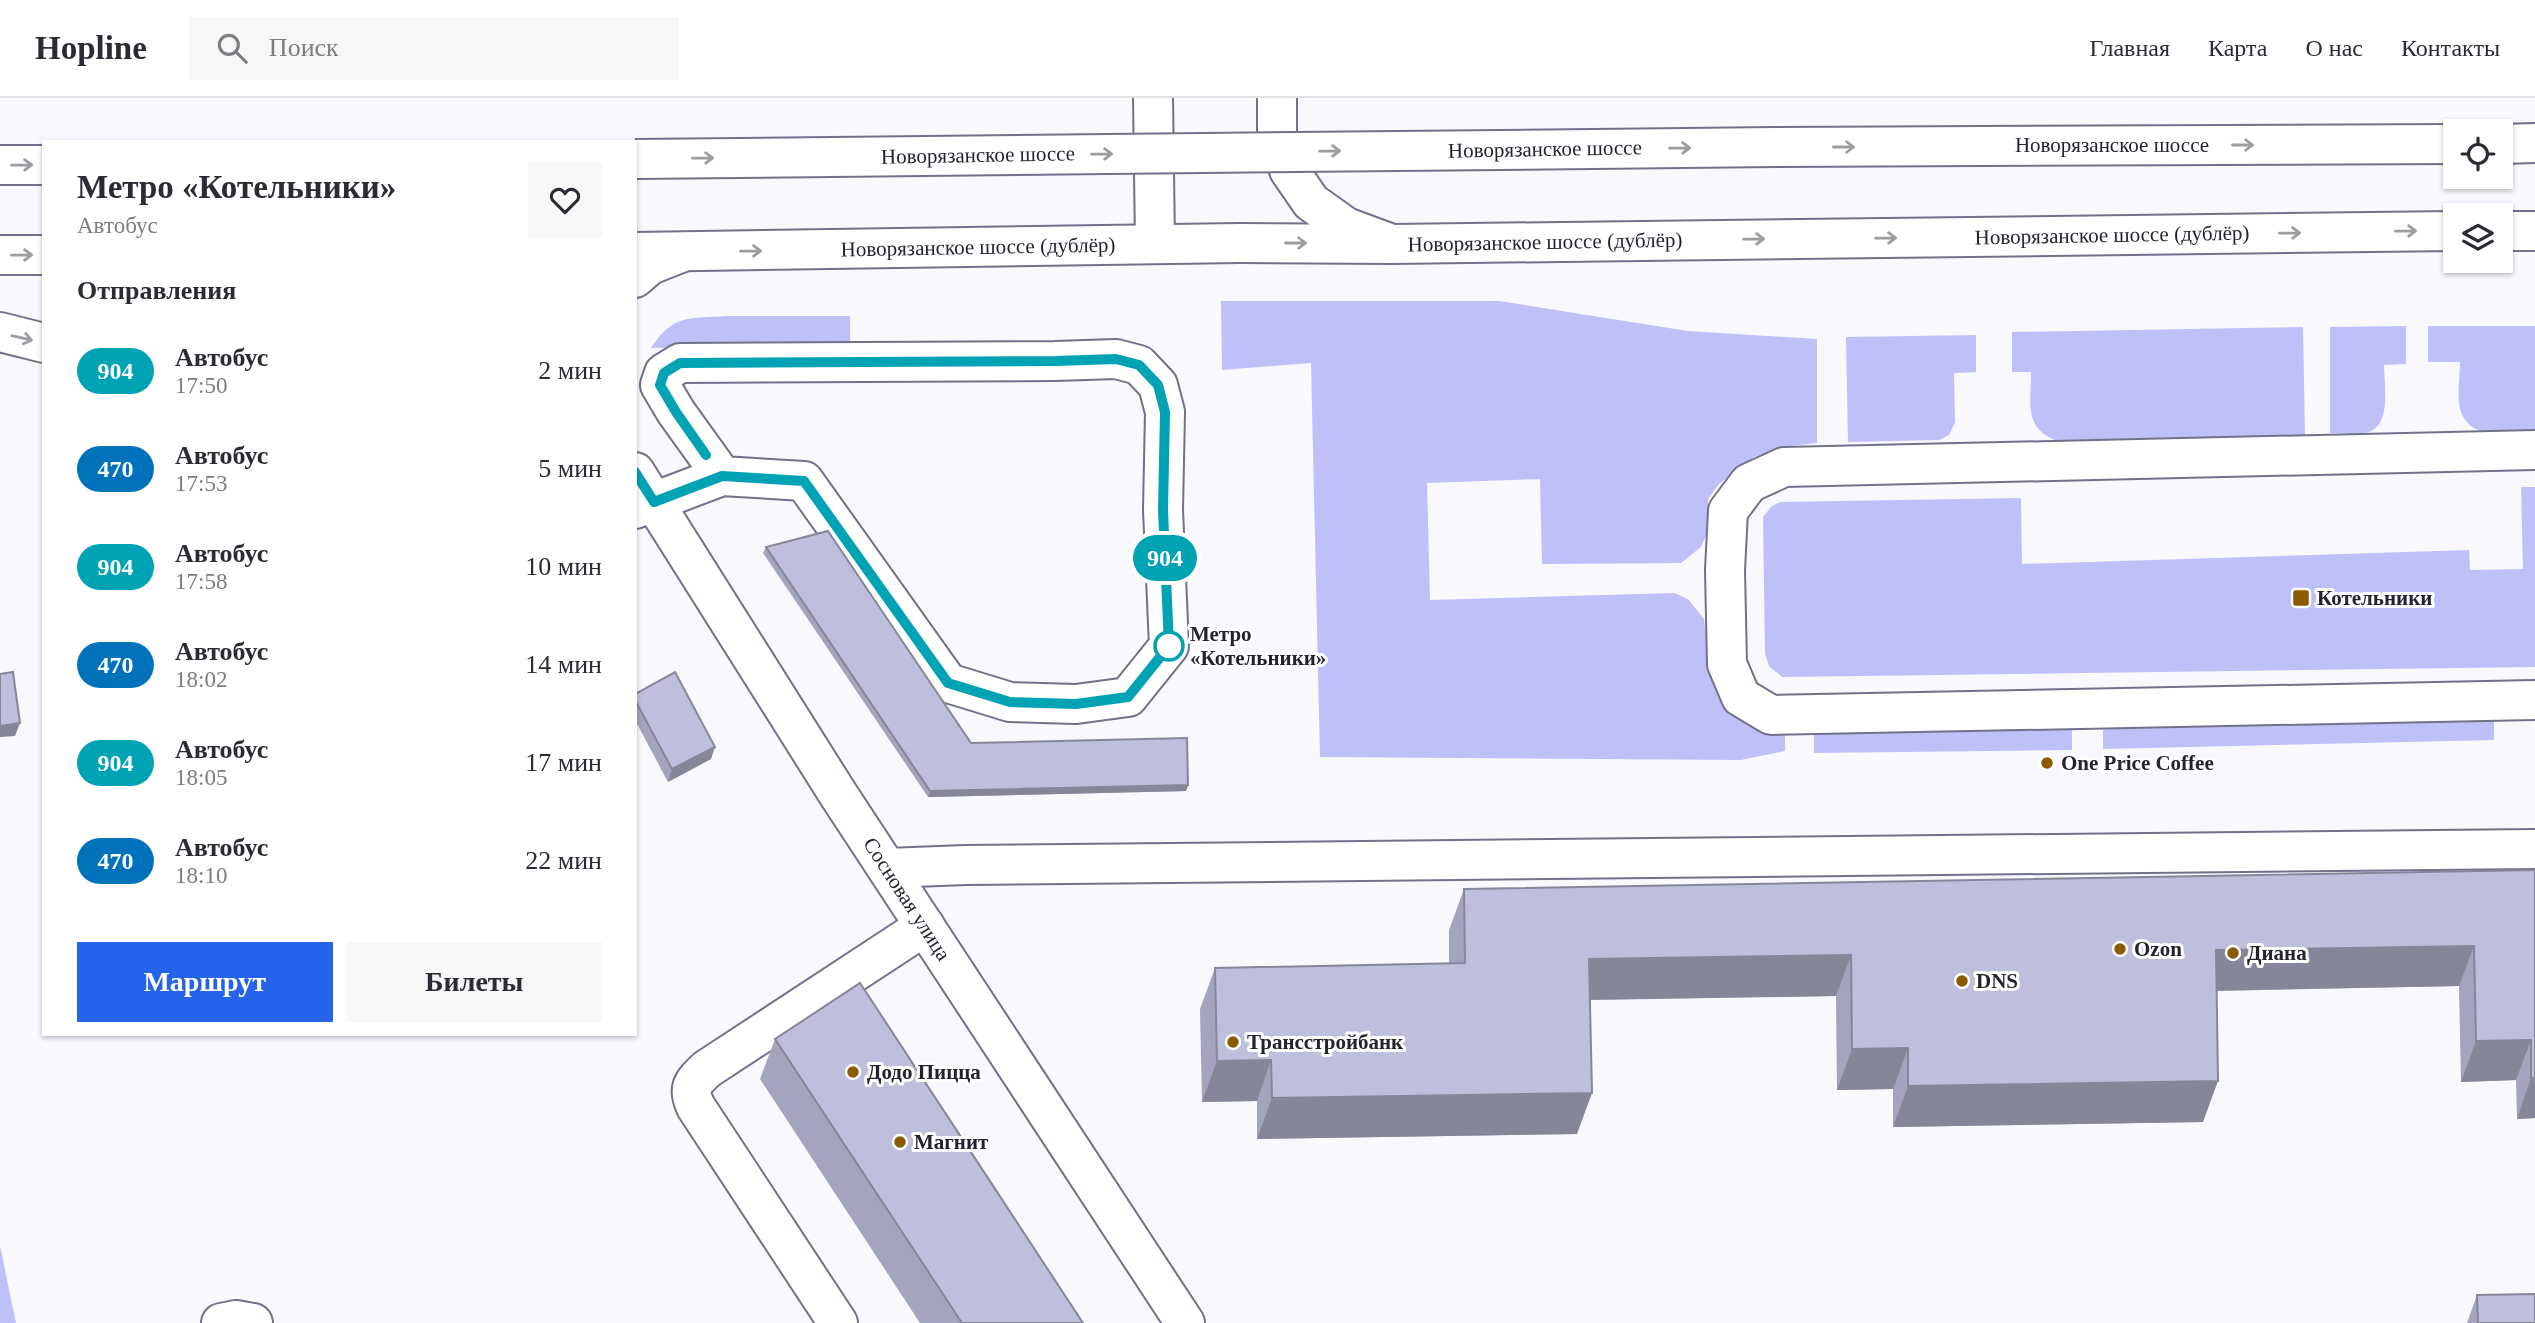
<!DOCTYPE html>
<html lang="ru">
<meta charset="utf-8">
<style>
:root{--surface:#fff;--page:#f7f7f7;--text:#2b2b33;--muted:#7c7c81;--line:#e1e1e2;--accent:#2563eb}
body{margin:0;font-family:Georgia,serif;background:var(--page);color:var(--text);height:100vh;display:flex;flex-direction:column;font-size:26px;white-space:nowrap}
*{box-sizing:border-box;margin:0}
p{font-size:23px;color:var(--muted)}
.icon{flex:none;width:38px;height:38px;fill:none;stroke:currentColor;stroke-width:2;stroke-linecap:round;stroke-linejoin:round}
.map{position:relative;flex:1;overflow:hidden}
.drawer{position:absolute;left:42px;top:42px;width:595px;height:896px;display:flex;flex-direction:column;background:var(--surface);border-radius:0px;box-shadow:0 2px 5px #0004}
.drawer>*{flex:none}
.badge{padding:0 14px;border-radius:23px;font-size:24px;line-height:46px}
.fabs{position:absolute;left:2443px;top:21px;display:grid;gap:14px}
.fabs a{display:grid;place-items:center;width:70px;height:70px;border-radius:0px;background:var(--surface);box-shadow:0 2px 5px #0004;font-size:35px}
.map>.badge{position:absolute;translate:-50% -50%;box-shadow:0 0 0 4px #fff}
h2{padding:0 35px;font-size:26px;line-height:63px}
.round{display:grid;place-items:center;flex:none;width:74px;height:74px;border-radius:0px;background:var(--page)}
.head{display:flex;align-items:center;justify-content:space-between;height:119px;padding:0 35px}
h1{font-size:33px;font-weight:700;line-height:52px}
.primary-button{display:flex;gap:14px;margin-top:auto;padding:14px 35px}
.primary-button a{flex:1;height:80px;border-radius:0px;background:var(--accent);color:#fff;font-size:28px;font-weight:700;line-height:80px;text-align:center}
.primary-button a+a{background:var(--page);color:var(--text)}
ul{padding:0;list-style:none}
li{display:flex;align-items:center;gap:21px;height:98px;padding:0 35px}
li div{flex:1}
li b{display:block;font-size:26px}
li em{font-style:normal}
li .badge{min-width:77px;font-weight:700;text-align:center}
header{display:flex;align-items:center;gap:42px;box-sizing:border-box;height:98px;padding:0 35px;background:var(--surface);border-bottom:2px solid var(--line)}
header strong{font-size:33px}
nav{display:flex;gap:38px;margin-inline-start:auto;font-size:24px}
.search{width:490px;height:63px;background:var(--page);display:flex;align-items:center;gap:18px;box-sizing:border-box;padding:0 24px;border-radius:0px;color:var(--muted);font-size:26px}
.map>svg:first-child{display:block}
.green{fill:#c0c0f9}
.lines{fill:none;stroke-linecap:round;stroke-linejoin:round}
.minor-casing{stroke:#71718b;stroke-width:42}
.major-casing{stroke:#71718b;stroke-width:42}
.highway-casing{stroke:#71718b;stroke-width:42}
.minor{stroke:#fff;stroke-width:38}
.major{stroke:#fff;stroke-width:38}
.highway{stroke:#fff;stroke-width:38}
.highway-bridge-casing{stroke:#71718b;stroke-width:42;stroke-linecap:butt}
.highway-bridge{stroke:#fff;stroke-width:38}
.wall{fill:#a3a4bd}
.shaded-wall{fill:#85869a}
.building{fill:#bebfdc;stroke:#85869a;stroke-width:2}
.oneway{stroke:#9c9ca1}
.line-casing{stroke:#fff;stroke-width:16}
.line{stroke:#00a3b4;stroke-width:10}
.poi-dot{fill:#8a5b00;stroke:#fff;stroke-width:2.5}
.stop-dot{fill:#fff;stroke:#00a3b4;stroke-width:3.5}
.labels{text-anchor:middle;stroke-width:6;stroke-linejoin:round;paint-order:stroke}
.street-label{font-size:21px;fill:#23232e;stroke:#fff}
.poi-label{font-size:21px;font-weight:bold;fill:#23232e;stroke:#fff;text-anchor:start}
.stop-label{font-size:21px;font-weight:bold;fill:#23232e;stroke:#fff;text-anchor:start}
</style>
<header>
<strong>Hopline</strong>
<div class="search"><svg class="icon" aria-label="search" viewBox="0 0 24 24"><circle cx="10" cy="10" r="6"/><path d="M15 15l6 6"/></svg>Поиск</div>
<nav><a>Главная</a><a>Карта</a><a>О нас</a><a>Контакты</a></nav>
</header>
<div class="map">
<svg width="2535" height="1225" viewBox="0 0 2535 1225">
<rect width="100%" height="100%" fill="#f8f8fe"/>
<g class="green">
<path d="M1221 203H1499L1688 233 1817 241V345L1783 349 1754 359 1719 386 1708 401V433L1701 449 1681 465 1542 466 1540 381 1427 385 1430 502 1674 495 1688 501 1704 521 1709 560 1785 635V653L1741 662 1320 659 1311 265 1222 272Z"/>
<path d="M727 218H850V245L651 250C674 215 689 221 727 218Z"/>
<path d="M2406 228V266L2384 267C2384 285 2392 326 2369 334 2358 337 2342 335 2330 335V229Z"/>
<path d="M2428 228H2535V335C2511 335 2471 343 2461 314 2456 300 2460 279 2460 264H2428Z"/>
<path d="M2303 229 2305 338 2057 343C2023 329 2031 306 2031 274H2012V234Z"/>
<path d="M1976 237V274L1954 275 1955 324 1949 337 1939 342 1848 344 1846 239Z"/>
<path d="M2521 389H2535V569L1782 579 1769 568 1765 556 1763 419 1771 409 1780 404 2021 400 2022 466 2469 452 2470 472 2523 471Z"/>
<path d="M2494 619V642L2103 651V628Z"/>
<path d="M2072 630V652L1814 655V633Z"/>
<path d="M0 1148 16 1225H0Z"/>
</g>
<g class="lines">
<defs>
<g id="minor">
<path d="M1277 0V36L1289 72 1311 104 1346 129 1392 146"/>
<path d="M635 180 650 167 683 154"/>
<path d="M0 234 44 245"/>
<path d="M2535 352 1784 369 1749 385 1728 413 1725 472 1727 566 1741 599 1771 617 2535 602"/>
<path d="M635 374 838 696 1185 1225"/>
<path d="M635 411 722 378 804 383 948 585 1010 604 1076 606 1128 599 1169 548 1163 412 1165 314 1158 287 1139 267 1116 261 1055 263 680 265 664 275 660 287 676 314 722 378"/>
<path d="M887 770 966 767 2535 751"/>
<path d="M221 1225 236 1222 253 1225"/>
<path d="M838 1225 696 1009C687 990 692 985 707 971L925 828"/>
</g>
<g id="major">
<path d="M1153 0 1155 146"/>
<path d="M2501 133H2535"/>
<path d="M635 154 1240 145 1392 146 2455 133"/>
<path d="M0 157H44"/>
</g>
<g id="highway">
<path d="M2501 46 2535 45"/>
<path d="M1776 49 2455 46"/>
<path d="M0 67H44"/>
</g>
</defs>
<use href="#minor" class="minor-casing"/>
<use href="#major" class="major-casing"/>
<use href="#highway" class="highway-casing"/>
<use href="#minor" class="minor"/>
<use href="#major" class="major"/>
<use href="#highway" class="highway"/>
<defs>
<path id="highway-bridge" d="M635 61 1776 49"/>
</defs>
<use href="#highway-bridge" class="highway-bridge-casing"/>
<use href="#highway-bridge" class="highway-bridge"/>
</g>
<g class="wall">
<path d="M766 449 971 645 1188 687 1186 693 928 699 763 455Z"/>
<path d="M635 596 711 661 668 684 635 622Z"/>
<path d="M2535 772V1020L2517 1021 2516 982 2461 984 2459 888 2217 893 2203 1024 1893 1029V991L1837 992 1836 898 1590 902 1577 1036 1257 1041V1003L1202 1004 1200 911 1215 870 1449 866V832L1464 791Z"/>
<path d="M775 941 1083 1225H920L760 981Z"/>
<path d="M2477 1197 2535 1225H2467Z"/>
</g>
<g class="shaded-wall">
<path d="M20 625 15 638 0 639V628Z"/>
<path d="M715 649 711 661 668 684 672 671Z"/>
<path d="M1188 687 1186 693 928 699 930 693Z"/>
<path d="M2474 848 2459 888 2202 893 2216 852Z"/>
<path d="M1851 857 1836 898 1574 902 1589 861Z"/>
<path d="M2531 942 2516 982 2461 984 2476 943Z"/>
<path d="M1908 950 1893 991 1837 992 1852 951Z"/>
<path d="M1271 962 1257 1003 1202 1004 1217 963Z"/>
<path d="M2531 980H2535V1020L2517 1021Z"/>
<path d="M2218 983 2203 1024 1893 1029 1908 988Z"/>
<path d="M1592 995 1577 1036 1257 1041 1272 1000Z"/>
</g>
<g class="building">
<path d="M828 433 971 645 1187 640 1188 687 930 693 766 449Z"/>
<path d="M13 574 20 625 0 628V576Z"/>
<path d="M675 574 715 649 672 671 635 602V596Z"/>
<path d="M2535 772V980H2531V942L2476 943 2474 848 2216 852 2218 983 1908 988V950L1852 951 1851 857 1589 861 1592 995 1272 1000 1271 962 1217 963 1215 870 1465 865 1464 791Z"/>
<path d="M860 885 1083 1225H962L775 941Z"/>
<path d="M2535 1196V1225H2478L2477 1197Z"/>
</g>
<defs><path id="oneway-shaft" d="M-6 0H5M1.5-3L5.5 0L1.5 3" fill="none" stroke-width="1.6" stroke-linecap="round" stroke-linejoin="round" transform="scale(1.75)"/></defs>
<g class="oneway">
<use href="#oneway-shaft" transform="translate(2243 47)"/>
<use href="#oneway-shaft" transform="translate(1844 49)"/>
<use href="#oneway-shaft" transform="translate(1680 50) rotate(-1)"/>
<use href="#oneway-shaft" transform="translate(1330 53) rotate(-1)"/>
<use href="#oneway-shaft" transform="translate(1102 56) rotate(-1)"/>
<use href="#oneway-shaft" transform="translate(703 60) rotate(-1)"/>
<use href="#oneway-shaft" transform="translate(22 67) rotate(-1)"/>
<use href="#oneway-shaft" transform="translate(2406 133) rotate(-1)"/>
<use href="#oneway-shaft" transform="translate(2290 135) rotate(-1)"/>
<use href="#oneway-shaft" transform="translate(1886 140) rotate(-1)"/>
<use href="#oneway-shaft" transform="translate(1754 141) rotate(-1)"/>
<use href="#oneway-shaft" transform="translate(1296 145)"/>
<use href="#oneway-shaft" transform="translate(751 153) rotate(-1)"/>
<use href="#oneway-shaft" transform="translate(22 157) rotate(-1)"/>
<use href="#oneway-shaft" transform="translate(22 240) rotate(13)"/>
</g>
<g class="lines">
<defs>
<path id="line" d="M635 374 654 404 722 378 804 383 948 585 1010 604 1076 606 1128 599 1169 548 1163 412 1165 314 1158 287 1139 267 1116 261 1055 263 680 265 664 275 660 287 676 314 706 357"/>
</defs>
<use href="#line" class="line-casing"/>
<use href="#line" class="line"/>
</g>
<g class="poi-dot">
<rect x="2292" y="491" width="18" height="18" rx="3.5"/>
<circle cx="2047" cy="665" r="7"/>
<circle cx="2120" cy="851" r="7"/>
<circle cx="2233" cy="855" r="7"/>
<circle cx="1962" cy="883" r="7"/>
<circle cx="1233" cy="944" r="7"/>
<circle cx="853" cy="974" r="7"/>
<circle cx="900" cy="1044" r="7"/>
</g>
<circle class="stop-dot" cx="1169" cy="548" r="14"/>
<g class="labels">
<g class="street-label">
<text x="2112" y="54">Новорязанское шоссе</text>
<text transform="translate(1545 51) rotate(-1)" y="7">Новорязанское шоссе</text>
<text transform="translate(978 57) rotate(-1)" y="7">Новорязанское шоссе</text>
<text transform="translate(2112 137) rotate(-1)" y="7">Новорязанское шоссе (дублёр)</text>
<text transform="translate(1545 144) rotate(-1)" y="7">Новорязанское шоссе (дублёр)</text>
<text transform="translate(978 149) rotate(-1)" y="7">Новорязанское шоссе (дублёр)</text>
<text transform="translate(907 801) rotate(57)" y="7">Сосновая улица</text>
</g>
<g class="poi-label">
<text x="2317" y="507">Котельники</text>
<text x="2061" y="672">One Price Coffee</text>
<text x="2134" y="858">Ozon</text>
<text x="2247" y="862">Диана</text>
<text x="1976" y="890">DNS</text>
<text x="1247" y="951">Трансстройбанк</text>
<text x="867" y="981">Додо Пицца</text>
<text x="914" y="1051">Магнит</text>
</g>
<g class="stop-label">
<text x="1190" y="543">Метро<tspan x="1190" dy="24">«Котельники»</tspan></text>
</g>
</g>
</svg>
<div class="fabs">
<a><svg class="icon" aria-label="locate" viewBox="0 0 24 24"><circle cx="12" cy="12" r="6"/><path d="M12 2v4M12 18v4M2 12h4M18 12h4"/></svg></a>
<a><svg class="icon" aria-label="layers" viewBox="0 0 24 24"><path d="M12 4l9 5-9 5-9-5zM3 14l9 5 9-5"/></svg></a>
</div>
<b class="badge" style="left:1165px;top:460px;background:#00a3b4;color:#fff">904</b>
<section class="drawer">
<div class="head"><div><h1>Метро «Котельники»</h1><p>Автобус</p></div><a class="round"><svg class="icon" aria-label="heart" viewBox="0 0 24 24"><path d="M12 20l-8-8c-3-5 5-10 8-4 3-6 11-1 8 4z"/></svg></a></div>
<h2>Отправления</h2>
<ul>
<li><span class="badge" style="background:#00a3b4;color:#fff">904</span><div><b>Автобус</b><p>17:50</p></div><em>2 мин</em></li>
<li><span class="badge" style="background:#0072bc;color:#fff">470</span><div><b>Автобус</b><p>17:53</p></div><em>5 мин</em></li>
<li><span class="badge" style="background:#00a3b4;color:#fff">904</span><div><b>Автобус</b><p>17:58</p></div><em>10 мин</em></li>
<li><span class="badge" style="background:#0072bc;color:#fff">470</span><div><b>Автобус</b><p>18:02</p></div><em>14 мин</em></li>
<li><span class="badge" style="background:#00a3b4;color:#fff">904</span><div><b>Автобус</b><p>18:05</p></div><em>17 мин</em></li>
<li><span class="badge" style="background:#0072bc;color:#fff">470</span><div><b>Автобус</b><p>18:10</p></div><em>22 мин</em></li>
</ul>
<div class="primary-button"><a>Маршрут</a><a>Билеты</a></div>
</section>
</div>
